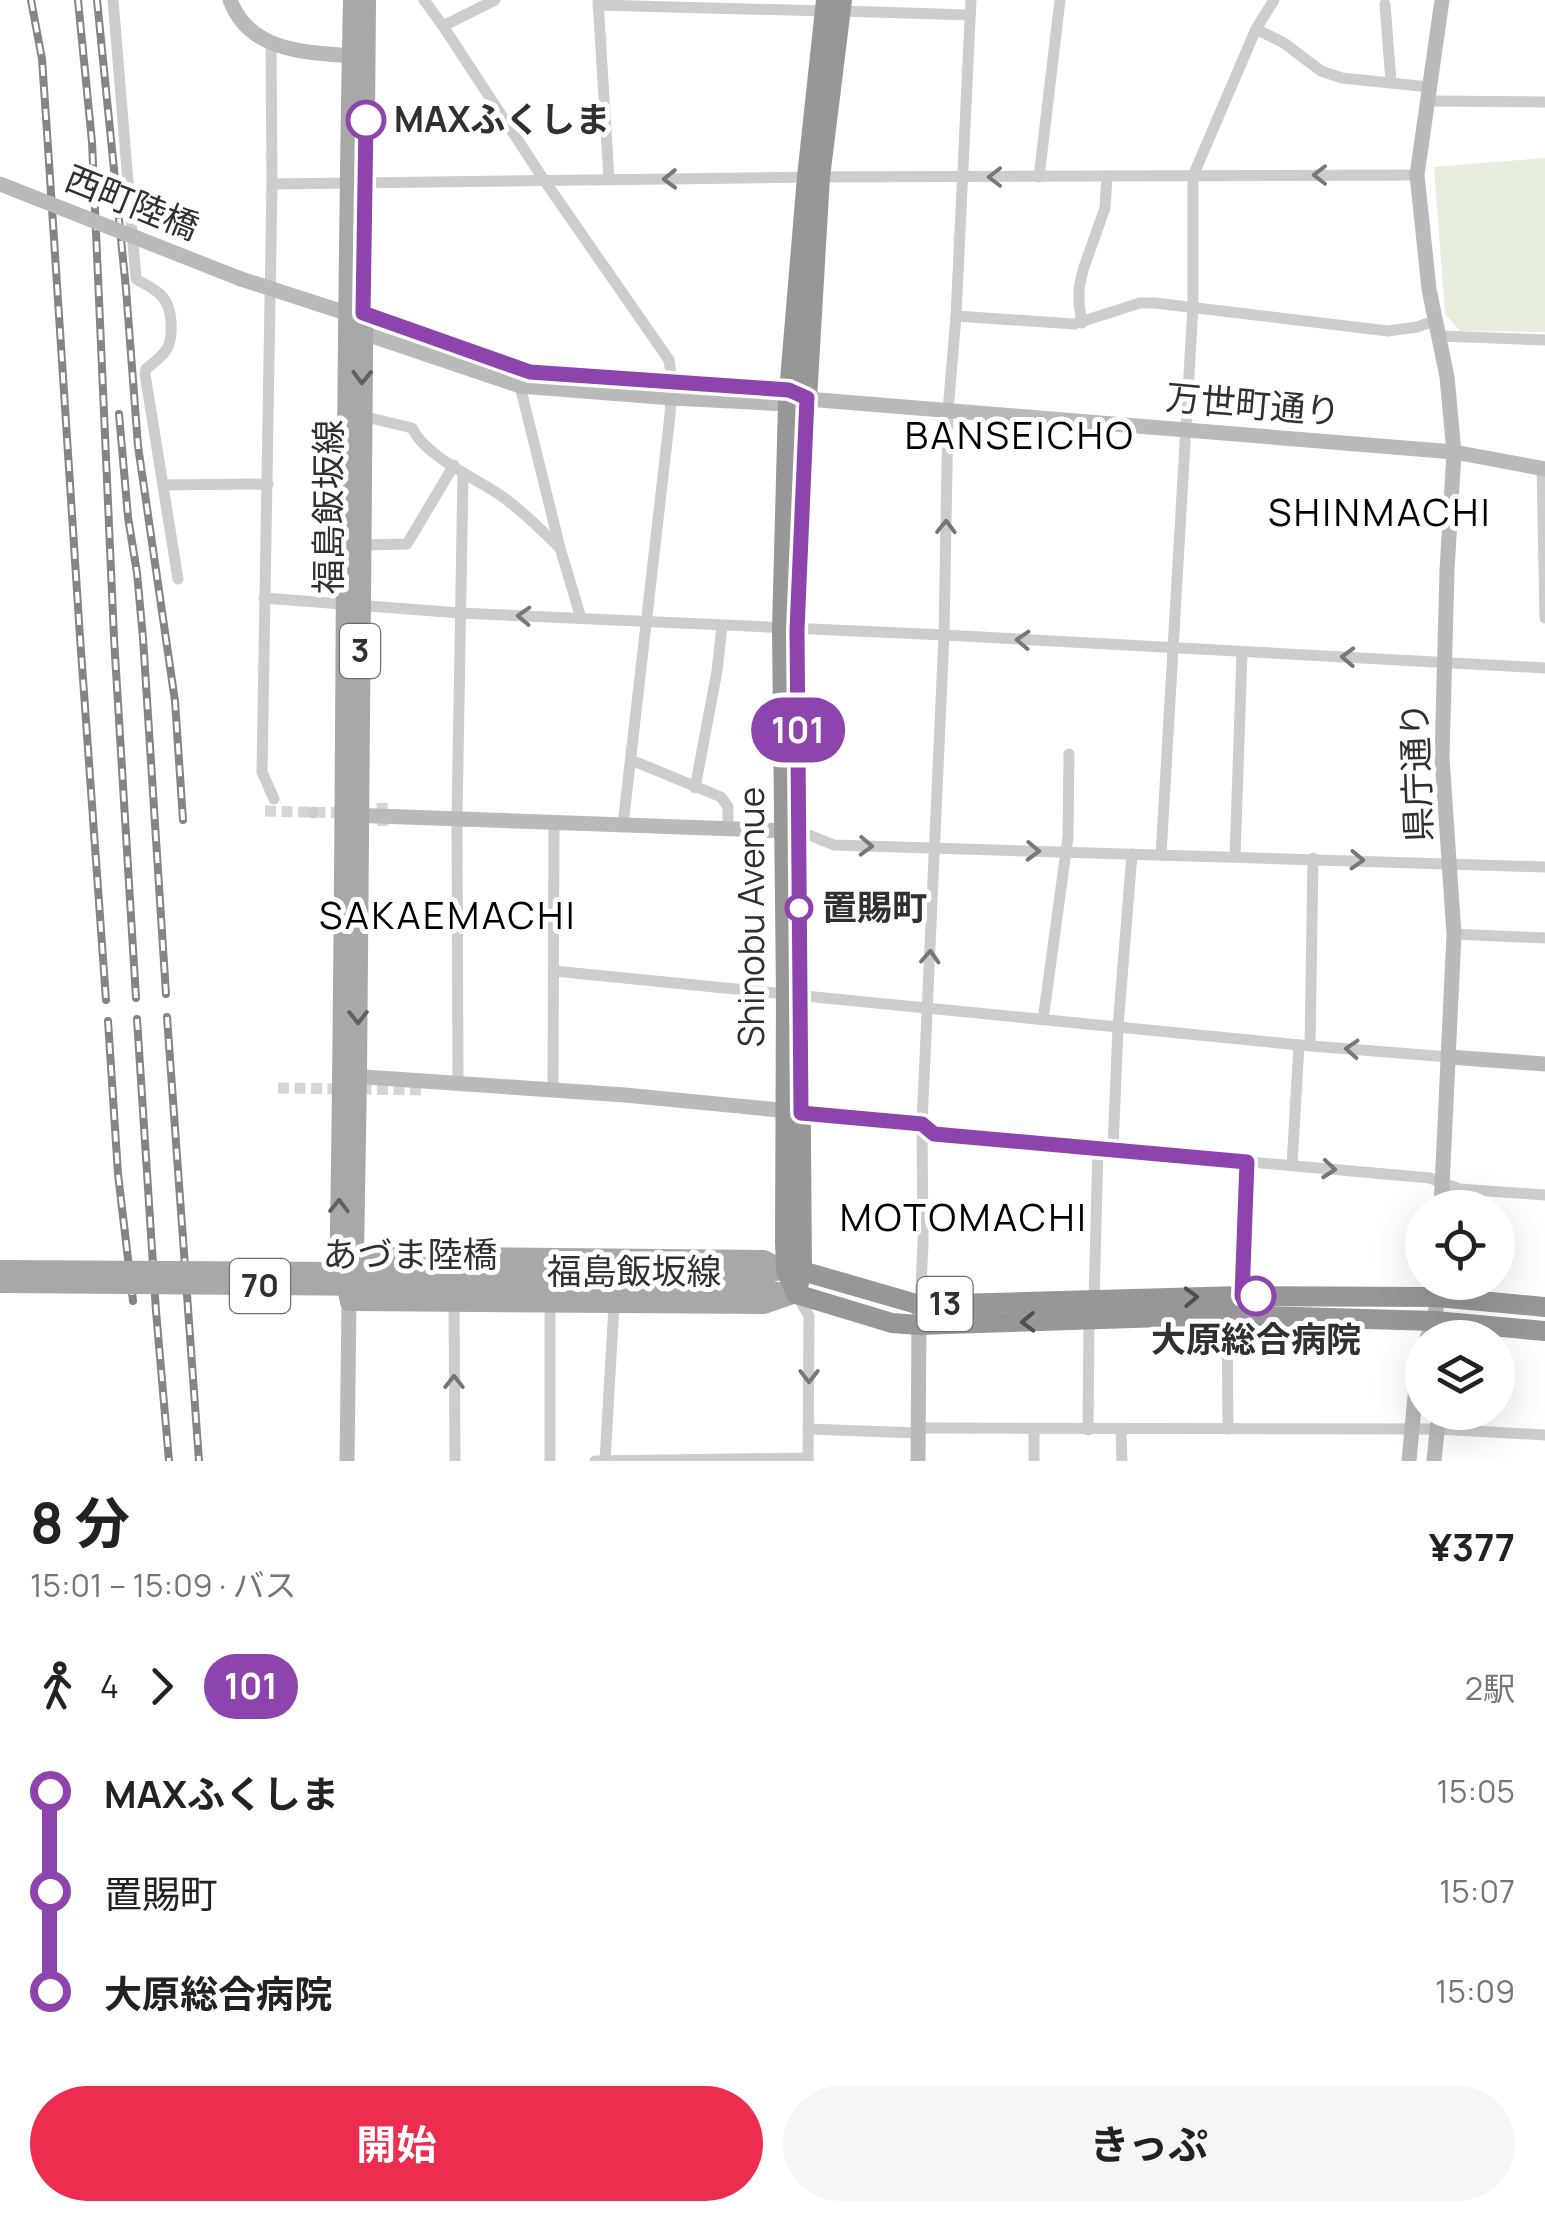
<!DOCTYPE html>
<html lang="ja">
<meta charset="utf-8">
<style>
:root{--surface:#fff;--page:#f6f6f6;--text:#222;--muted:#767676;--accent:#ed2d4f}
body{margin:0;font-family:Manrope,"Noto Sans JP",sans-serif;background:var(--page);color:var(--text);height:100vh;display:flex;flex-direction:column;font-size:38px;white-space:nowrap}
*{box-sizing:border-box;margin:0}
p{font-size:32px;color:var(--muted)}
.icon{flex:none;width:55px;height:55px;fill:none;stroke:currentColor;stroke-width:2;stroke-linecap:round;stroke-linejoin:round}
.map{position:relative;height:1461px;overflow:hidden}
.sheet{display:flex;flex-direction:column;background:var(--surface);flex:1}
.sheet>*{flex:none}
.badge{padding:0 20px;border-radius:32px;font-size:35px;line-height:65px}
.tools{position:absolute;left:1405px;top:1190px;display:grid;gap:20px}
.tools a{display:grid;place-items:center;width:110px;height:110px;border-radius:50%;background:var(--surface);box-shadow:0 10px 40px #0002;font-size:50px}
.map>.badge{position:absolute;translate:-50% -50%;box-shadow:0 0 0 5px #fff}
.legs{display:flex;align-items:center;gap:15px;height:110px;padding:0 30px;font-size:32px}
.legs p{margin-inline-start:auto}
.headline{display:flex;align-items:center;justify-content:space-between;height:170px;padding:0 30px}
h1{font-size:55px;font-weight:700;line-height:75px}
.action{display:flex;gap:20px;margin-top:auto;padding:20px 30px}
.action a{flex:1;height:115px;border-radius:60px;background:var(--accent);color:#fff;font-size:40px;font-weight:700;line-height:115px;text-align:center}
.action a+a{background:var(--page);color:var(--text)}
ul{padding:0 30px;list-style:none}
li{display:flex;align-items:center;gap:35px;height:100px;font-size:38px}
li i{display:grid;place-items:center;width:15px;height:100%;margin:0 12px;background:currentColor}
li i::after{content:'';width:25px;height:25px;margin:-12px;border:8px solid;border-radius:50%;background:var(--surface)}
li p{margin-inline-start:auto}
li:first-child i{background:linear-gradient(#0000 50%,currentColor 0)}
li:last-child i{background:linear-gradient(currentColor 50%,#0000 0)}
.map>svg:first-child{display:block}
.green{fill:#e8eede}
.lines{fill:none;stroke-linecap:round;stroke-linejoin:round}
.street-tunnel{stroke:#d6d6d6;stroke-width:11;stroke-dasharray:11 5.5;stroke-linecap:butt}
.street{stroke:#cdcdcd;stroke-width:11}
.secondary{stroke:#bababa;stroke-width:15}
.primary{stroke:#a8a8a8;stroke-width:18}
.highway{stroke:#979797;stroke-width:20}
.rail-casing{stroke:#858585;stroke-width:8}
.rail{stroke:#fff;stroke-width:4;stroke-dasharray:11;stroke-linecap:butt}
.secondary-bridge{stroke:#bababa;stroke-width:15}
.primary-bridge{stroke:#a8a8a8;stroke-width:18}
.oneway{stroke:#777}
.oneway2{stroke:#606060}
.oneway3{stroke:#4f4f4f}
.line-1-casing{stroke:#fff;stroke-width:22}
.line-1{stroke:#8e44ad;stroke-width:15}
.stop-1-dot{fill:#fff;stroke:#8e44ad;stroke-width:5}
.labels{text-anchor:middle;stroke-width:10;stroke-linejoin:round;paint-order:stroke}
.shield{fill:#fff;stroke:#6e6e6e;stroke-width:2.5}
.shield-label{font-size:32px;font-weight:bold;fill:#303030}
.stop-label{font-size:35px;font-weight:bold;fill:#303030;stroke:#fff;text-anchor:start}
.street-label{font-size:35px;fill:#303030;stroke:#fff}
.neighbourhood-label{font-size:38px;letter-spacing:2.5px;fill:#000;stroke:#fff}
</style>
<div class="map">
<svg width="1545" height="1461" viewBox="0 0 1545 1461">
<rect width="100%" height="100%" fill="#fff"/>
<path class="green" d="M1545 158V332L1460 331 1445 314 1434 167Z"/>
<g class="lines">
<g class="street-tunnel">
<path d="M382 803 383 826"/>
<path d="M265 811 348 813"/>
<path d="M278 1088 425 1090"/>
</g>
<g class="street">
<path d="M113 0 136 279C157 291 169 295 171 321 173 348 166 353 146 369L145 374 178 579"/>
<path d="M424 0 443 26 544 180 669 360 672 382 670 415 623 825"/>
<path d="M598 0 609 179"/>
<path d="M1385 4 1391 82"/>
<path d="M598 5 825 11"/>
<path d="M840 11 970 15"/>
<path d="M443 26 495 0"/>
<path d="M1256 29 1284 43 1321 71 1342 78 1429 87"/>
<path d="M271 44 272 184 262 772 274 799"/>
<path d="M1428 101 1545 102"/>
<path d="M1039 177 1060 0"/>
<path d="M272 184 820 177 1417 175"/>
<path d="M956 316 1074 324 1140 303H1155L1388 331 1417 327 1434 321"/>
<path d="M1082 323 1079 304V288L1083 270 1105 208 1107 176"/>
<path d="M1440 336 1545 340"/>
<path d="M520 386 560 548 581 618"/>
<path d="M362 416 412 428C426 457 474 477 500 495 522 510 541 530 560 548"/>
<path d="M1542 468 1545 618"/>
<path d="M163 485 268 484"/>
<path d="M361 545 407 544 454 465"/>
<path d="M264 598 460 613 944 635 1545 668"/>
<path d="M631 760 721 797 728 807V828"/>
<path d="M695 788 717 671 722 626"/>
<path d="M313 812V813"/>
<path d="M799 831 834 845 1545 867"/>
<path d="M1161 855 1193 306V176L1256 29 1274 0"/>
<path d="M1235 857 1242 653"/>
<path d="M1454 934 1545 938"/>
<path d="M554 971 1299 1045 1449 1057"/>
<path d="M1043 1020 1068 837 1069 754"/>
<path d="M1310 1046 1313 858"/>
<path d="M458 1083 457 818 463 473"/>
<path d="M553 1090 554 822"/>
<path d="M922 1124 934 1134 1430 1178 1459 1189 1545 1195"/>
<path d="M1113 1149 1118 1027 1132 854"/>
<path d="M1292 1165 1299 1045"/>
<path d="M796 1294 809 1316 808 1461"/>
<path d="M1241 1296 1247 1162"/>
<path d="M1094 1300 1098 1148"/>
<path d="M454 1303 455 1461"/>
<path d="M920 1305 923 1244 922 1124 944 635 948 411 956 316 971 0"/>
<path d="M1227 1315 1228 1429"/>
<path d="M918 1428 1437 1429 1545 1435"/>
<path d="M809 1429 918 1433"/>
<path d="M1088 1430 1089 1320"/>
<path d="M1121 1430 1122 1461"/>
<path d="M550 1461V1304"/>
<path d="M595 1461 808 1458"/>
<path d="M605 1461 614 1305"/>
<path d="M1034 1461V1430"/>
</g>
<g class="secondary">
<path d="M230 0C251 56 314 52 363 57"/>
<path d="M241 279 346 313H363L530 372 789 390 795 392"/>
<path d="M356 325 363 333 520 386 672 398 788 404 807 399 1454 452 1545 469"/>
<path d="M349 815 790 831"/>
<path d="M1449 1057 1545 1064"/>
<path d="M351 1076 625 1095 922 1124"/>
<path d="M1441 1208 1454 934 1442 758 1447 570 1454 452 1447 377 1429 289 1417 175 1442 0"/>
<path d="M1427 1338 1435 1321 1438 1282"/>
<path d="M347 1461 349 1302"/>
<path d="M918 1461 919 1315"/>
<path d="M1409 1461 1419 1353 1422 1347"/>
<path d="M1434 1461 1439 1412"/>
</g>
<g class="primary">
<path d="M344 1255 764 1259 786 1270"/>
<path d="M520 1272 764 1273 785 1271"/>
<path d="M351 1282 355 1255 358 1076 367 0"/>
<path d="M520 1288 764 1289 791 1293"/>
<path d="M349 1302 339 1255V1229C346 819 343 410 352 0"/>
<path d="M349 1302 764 1305 796 1294"/>
</g>
<g class="highway">
<path d="M802 1271 920 1305 1241 1296 1437 1297 1545 1307"/>
<path d="M796 1294 786 1270 785 1241 786 993 782 629 788 404 807 177 826 0"/>
<path d="M796 1294 802 1271 797 630 807 399 820 177 842 0"/>
<path d="M796 1294 892 1323 919 1325 1227 1315 1435 1321 1545 1331"/>
</g>
<defs>
<g id="rail">
<path d="M31 0 42 59 48 147 80 637 106 1000"/>
<path d="M78 0 92 142 114 638 136 998"/>
<path d="M97 0 126 289 138 446 175 701 183 820"/>
<path d="M119 414 128 517 137 573 143 638 166 994"/>
<path d="M167 1017 199 1461"/>
<path d="M137 1019 156 1311 169 1461"/>
<path d="M108 1021 118 1174 133 1301"/>
</g>
</defs>
<use href="#rail" class="rail-casing"/>
<use href="#rail" class="rail"/>
<path class="secondary-bridge" d="M0 184 241 279"/>
<g class="primary-bridge">
<path d="M0 1269 520 1272"/>
<path d="M0 1284 520 1288"/>
</g>
</g>
<defs><path id="oneway-chevron" d="M-2-3.5L2.5 0L-2 3.5" fill="none" stroke-width="1.6" stroke-linecap="round" stroke-linejoin="round" transform="scale(2.5)"/></defs>
<g class="oneway">
<use href="#oneway-chevron" transform="translate(1320 175) rotate(180)"/>
<use href="#oneway-chevron" transform="translate(995 177) rotate(-180)"/>
<use href="#oneway-chevron" transform="translate(670 179) rotate(179)"/>
<use href="#oneway-chevron" transform="translate(946 527) rotate(-89)"/>
<use href="#oneway-chevron" transform="translate(524 616) rotate(-177)"/>
<use href="#oneway-chevron" transform="translate(1023 640) rotate(-177)"/>
<use href="#oneway-chevron" transform="translate(1348 657) rotate(-178)"/>
<use href="#oneway-chevron" transform="translate(866 846) rotate(2)"/>
<use href="#oneway-chevron" transform="translate(1033 851) rotate(2)"/>
<use href="#oneway-chevron" transform="translate(1357 860) rotate(3)"/>
<use href="#oneway-chevron" transform="translate(930 957) rotate(-87)"/>
<use href="#oneway-chevron" transform="translate(1352 1049) rotate(-176)"/>
<use href="#oneway-chevron" transform="translate(1329 1169) rotate(5)"/>
<use href="#oneway-chevron" transform="translate(809 1376) rotate(90)"/>
<use href="#oneway-chevron" transform="translate(454 1382) rotate(-90)"/>
</g>
<g class="oneway2">
<use href="#oneway-chevron" transform="translate(362 377) rotate(91)"/>
<use href="#oneway-chevron" transform="translate(358 1017) rotate(90)"/>
<use href="#oneway-chevron" transform="translate(339 1206) rotate(-89)"/>
</g>
<g class="oneway3">
<use href="#oneway-chevron" transform="translate(1191 1297) rotate(-2)"/>
<use href="#oneway-chevron" transform="translate(1028 1322) rotate(178)"/>
</g>
<g class="lines">
<defs>
<path id="line-1" d="M366 120 363 313 530 372 789 390 807 398 797 630 801 1113 922 1124 934 1134 1247 1162 1242 1296H1256"/>
</defs>
<use href="#line-1" class="line-1-casing"/>
<use href="#line-1" class="line-1"/>
</g>
<g class="stop-1-dot">
<circle cx="366" cy="120" r="18"/>
<circle cx="799" cy="908" r="12"/>
<circle cx="1256" cy="1296" r="18"/>
</g>
<g class="labels">
<g class="shield">
<rect x="340" y="624" width="40" height="54" rx="8"/>
<rect x="230" y="1259" width="60" height="54" rx="8"/>
<rect x="917.5" y="1277" width="55" height="54" rx="8"/>
</g>
<g class="shield-label">
<text x="360" y="662">3</text>
<text x="260" y="1297">70</text>
<text x="945" y="1315">13</text>
</g>
<g class="stop-label">
<text x="394" y="132">MAXふくしま</text>
<text x="822" y="920">置賜町</text>
<text x="1256" y="1352" text-anchor="middle">大原総合病院</text>
</g>
<g class="street-label">
<text transform="translate(132 203) rotate(22)" y="12">西町陸橋</text>
<text transform="translate(1253 405) rotate(5)" y="12">万世町通り</text>
<text transform="translate(329 507) rotate(-90)" y="12">福島飯坂線</text>
<text transform="translate(1417 772) rotate(-92)" y="12">県庁通り</text>
<text transform="translate(752 917) rotate(-90)" y="12">Shinobu Avenue</text>
<text x="410" y="1267">あづま陸橋</text>
<text x="634" y="1284">福島飯坂線</text>
</g>
<g class="neighbourhood-label">
<text x="1020" y="449">BANSEICHO</text>
<text x="1380" y="526">SHINMACHI</text>
<text x="448" y="929">SAKAEMACHI</text>
<text x="964" y="1231">MOTOMACHI</text>
</g>
</g>
</svg>
<div class="tools">
<a><svg class="icon" aria-label="locate" viewBox="0 0 24 24"><circle cx="12" cy="12" r="6"/><path d="M12 2v4M12 18v4M2 12h4M18 12h4"/></svg></a>
<a><svg class="icon" aria-label="layers" viewBox="0 0 24 24"><path d="M12 4l9 5-9 5-9-5zM3 14l9 5 9-5"/></svg></a>
</div>
<b class="badge" style="left:798px;top:730px;background:#8e44ad;color:#fff">101</b>
</div>
<section class="sheet">
<div class="headline"><div><h1>8 分</h1><p>15:01 – 15:09 · バス</p></div><b>¥377</b></div>
<div class="legs"><svg class="icon" aria-label="walk" viewBox="0 0 24 24"><circle cx="13" cy="4" r="2"/><path d="M13 8l-2 6 4 7M11 14l-3 7M7 12l3-4h3l4 4"/></svg>4<svg class="icon" aria-label="forward" viewBox="0 0 24 24"><path d="M9 5l7 7-7 7"/></svg><b class="badge" style="background:#8e44ad;color:#fff">101</b><p>2駅</p></div>
<ul>
<li><i style="color:#8e44ad"></i><b>MAXふくしま</b><p>15:05</p></li>
<li><i style="color:#8e44ad"></i><span>置賜町</span><p>15:07</p></li>
<li><i style="color:#8e44ad"></i><b>大原総合病院</b><p>15:09</p></li>
</ul>
<div class="action"><a>開始</a><a>きっぷ</a></div>
</section>
